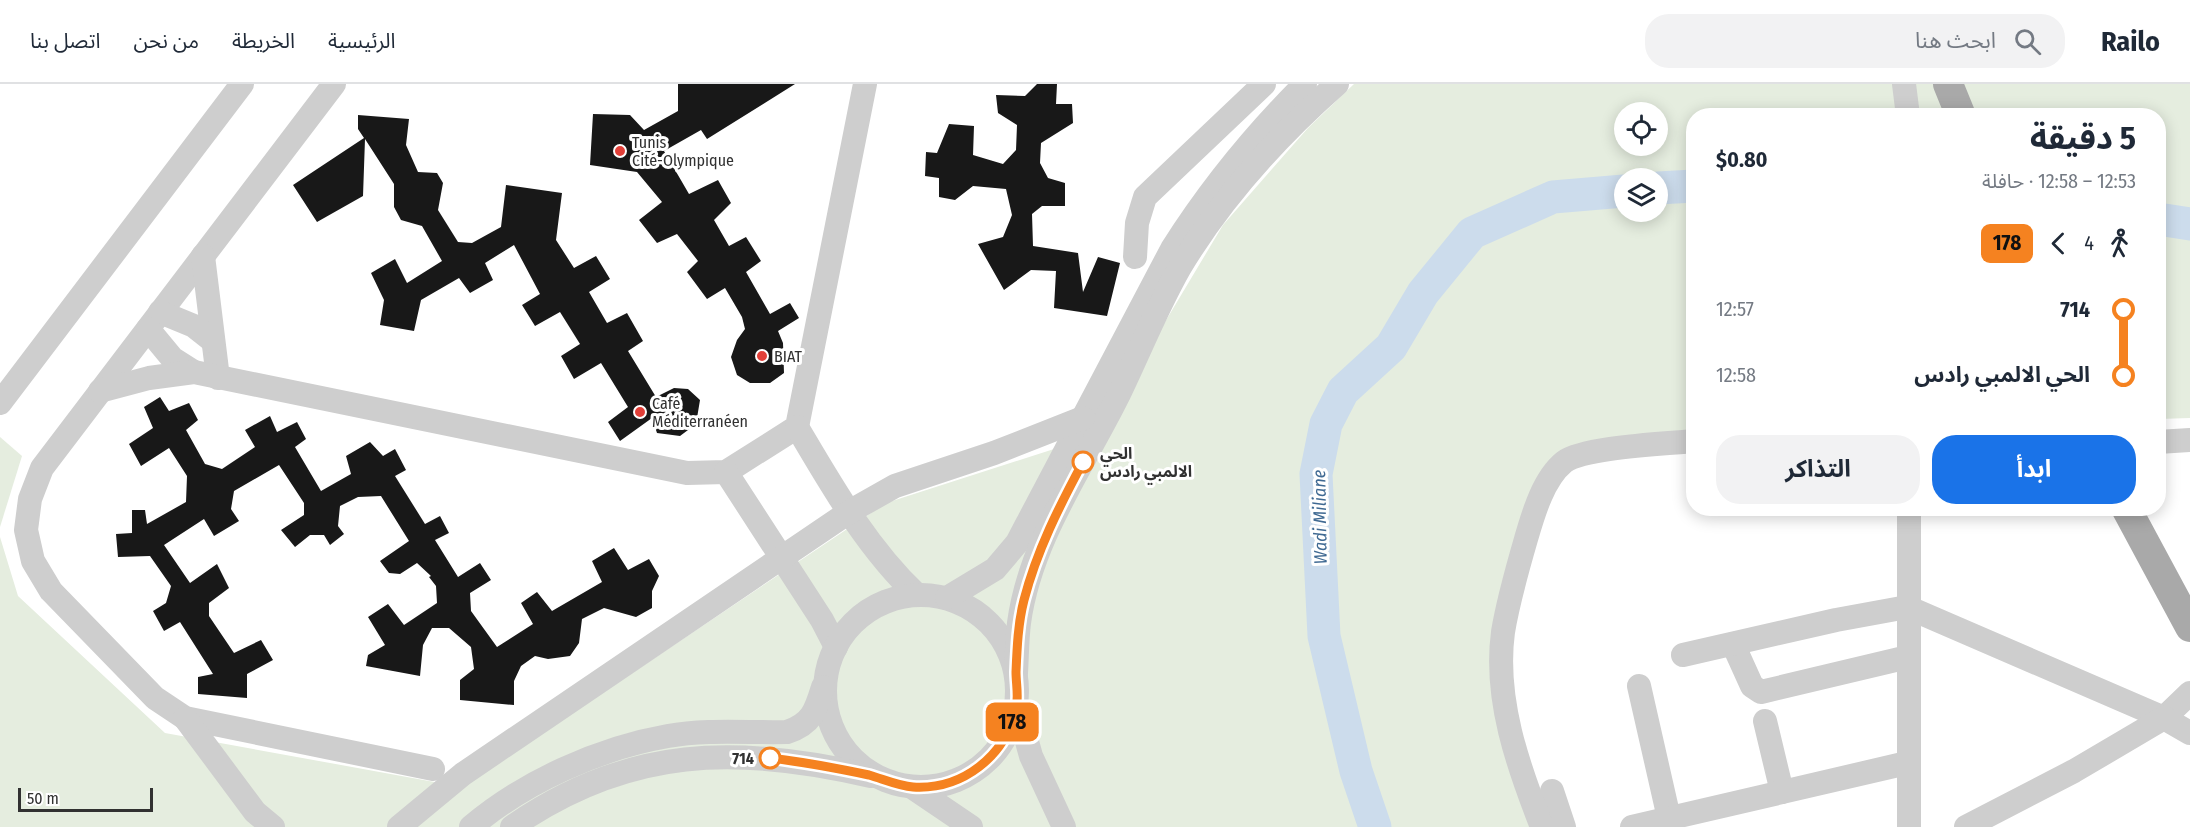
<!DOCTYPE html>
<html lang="ar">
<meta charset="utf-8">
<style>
:root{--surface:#fff;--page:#f2f2f3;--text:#1f2937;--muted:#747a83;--line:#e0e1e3;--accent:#1a73e8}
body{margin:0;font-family:"Fira Sans Condensed","Noto Sans Arabic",sans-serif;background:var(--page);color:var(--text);direction:rtl;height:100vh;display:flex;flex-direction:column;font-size:22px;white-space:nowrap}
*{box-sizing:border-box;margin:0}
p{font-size:20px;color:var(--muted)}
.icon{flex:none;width:33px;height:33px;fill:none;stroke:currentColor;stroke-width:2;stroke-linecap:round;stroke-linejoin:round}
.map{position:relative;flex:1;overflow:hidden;direction:ltr}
.sheet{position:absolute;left:1686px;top:24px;width:480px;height:408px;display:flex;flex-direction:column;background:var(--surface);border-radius:24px;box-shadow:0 3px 15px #0003;direction:rtl}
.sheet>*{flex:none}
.badge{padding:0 12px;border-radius:9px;font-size:21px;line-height:39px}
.controls{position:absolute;left:1614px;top:18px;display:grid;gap:12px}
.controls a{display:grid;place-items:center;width:54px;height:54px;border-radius:50%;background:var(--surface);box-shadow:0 3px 15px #0003;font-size:30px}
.scale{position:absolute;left:18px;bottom:15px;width:135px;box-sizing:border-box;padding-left:6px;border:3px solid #313131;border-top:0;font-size:16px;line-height:21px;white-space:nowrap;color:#313131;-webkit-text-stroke:4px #fff;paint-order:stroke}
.map>.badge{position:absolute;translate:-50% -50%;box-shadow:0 0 0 3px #fff}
.legs{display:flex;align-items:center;gap:9px;height:66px;padding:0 30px;font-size:20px}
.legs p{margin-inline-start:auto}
.summary{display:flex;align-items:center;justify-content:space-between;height:102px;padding:0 30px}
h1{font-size:33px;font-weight:700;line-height:45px}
.cta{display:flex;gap:12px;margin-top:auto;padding:12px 30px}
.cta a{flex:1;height:69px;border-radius:24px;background:var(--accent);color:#fff;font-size:24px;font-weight:700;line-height:69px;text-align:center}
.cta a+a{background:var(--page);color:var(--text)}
ul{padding:0 30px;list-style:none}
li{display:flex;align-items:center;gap:21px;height:66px;font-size:22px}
li i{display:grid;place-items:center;width:9px;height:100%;margin:0 8px;background:currentColor}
li i::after{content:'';width:15px;height:15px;margin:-8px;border:4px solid;border-radius:50%;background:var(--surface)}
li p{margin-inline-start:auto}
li:first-child i{background:linear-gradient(#0000 50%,currentColor 0)}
li:last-child i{background:linear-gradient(currentColor 50%,#0000 0)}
header{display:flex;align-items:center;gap:36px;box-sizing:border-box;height:84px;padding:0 30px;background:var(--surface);border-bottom:2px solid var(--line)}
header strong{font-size:28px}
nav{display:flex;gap:33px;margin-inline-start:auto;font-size:21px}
.search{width:420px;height:54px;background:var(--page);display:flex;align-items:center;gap:15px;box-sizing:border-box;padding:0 21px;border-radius:24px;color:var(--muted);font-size:22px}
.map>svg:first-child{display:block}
.green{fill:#e5eddf;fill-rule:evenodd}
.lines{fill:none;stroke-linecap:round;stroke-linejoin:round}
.river{stroke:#ccdcec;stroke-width:33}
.building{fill:#181818}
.minor{stroke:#cecece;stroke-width:24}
.major{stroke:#a9a9a9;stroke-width:30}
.line-1-casing{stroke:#fff;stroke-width:14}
.line-1{stroke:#f58220;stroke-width:9}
.poi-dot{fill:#e23f38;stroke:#fff;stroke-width:2}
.stop-1-dot{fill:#fff;stroke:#f58220;stroke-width:3}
.labels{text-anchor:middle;stroke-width:6;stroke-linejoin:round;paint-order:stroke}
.poi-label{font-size:16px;fill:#313131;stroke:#fff;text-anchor:start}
.stop-label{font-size:16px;font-weight:bold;fill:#313131;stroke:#fff;text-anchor:start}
.water-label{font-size:18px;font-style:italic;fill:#3f6992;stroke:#fff}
</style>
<header>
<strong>Railo</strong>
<div class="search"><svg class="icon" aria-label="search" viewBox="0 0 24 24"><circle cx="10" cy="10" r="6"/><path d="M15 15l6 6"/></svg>ابحث هنا</div>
<nav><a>الرئيسية</a><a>الخريطة</a><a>من نحن</a><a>اتصل بنا</a></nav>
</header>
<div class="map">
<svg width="2190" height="743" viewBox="0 0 2190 743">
<rect width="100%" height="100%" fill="#fff"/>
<g class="green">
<path d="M1354 0H2190V334L2159 335 2158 32H1694L1693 353 1559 372 1494 548 1533 743H0V453L18 512 165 649 462 703 886 419 1113 346 1162 243 1223 141 1308 44ZM1624 28H1658V62H1624ZM1624 94H1658V128H1624Z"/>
<path d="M0 353 22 372 0 443Z"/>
</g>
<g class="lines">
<g class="river">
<path d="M1658 104 1694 102"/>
<path d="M2158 135 2190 140"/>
<path d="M1375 743 1356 687 1324 552 1316 390 1326 340 1343 307 1391 263 1423 209 1472 149 1553 113 1624 107"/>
</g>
</g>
<g class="building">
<path d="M678 0H795L707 55 701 46 664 67 689 110 718 96 731 119 714 136 729 162 746 153 761 177 746 188 770 230 790 219 799 234 778 247 783 259 784 289 770 299H750L737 291 731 273 737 256 745 245 742 233 725 204 707 215 687 188 698 177 677 150 657 159 639 136 662 118 637 88 590 81 593 30 630 31 644 46 678 27Z"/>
<path d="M1037 0H1057L1056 20H1072L1073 39 1041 59 1040 79 1048 94 1065 99V122H1042L1032 130 1033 162 1078 169 1083 208 1098 173 1120 179 1107 232 1054 224 1056 187 1031 186 1004 206 978 160 1003 153 1012 131 1006 105 973 102 955 116 939 113V94L925 92 926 68 937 69 949 40 974 42 973 71 1003 80 1016 66 1017 41 998 29 996 11 1025 12Z"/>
<path d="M358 31 409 35 406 61 418 88 437 89 443 99 438 126 458 158 472 159 501 143 506 101 562 109 556 156 574 184 596 172 610 195 589 208 607 239 627 229 643 257 628 267 656 313 674 304 688 305 700 316 696 340 680 352 657 349 652 334 620 357 608 338 628 323 601 279 574 295 561 272 580 260 560 228 535 242 522 221 540 210 514 161 485 179 493 196 470 209 459 194 421 216 414 247 380 241 384 216 371 189 395 175 407 199 442 177 422 142 401 136 394 123V100L365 55 363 112 317 138 293 101 364 54 358 45Z"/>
<path d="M160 313 169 327 189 319 198 336 186 346 205 380 222 385 255 363 245 346 270 332 277 348 297 338 306 355 295 363 321 407 351 390 346 372 370 358 383 372 395 365 406 386 395 392 425 440 440 432 449 449 435 456 458 493 480 479 491 496 470 509 471 527 497 563 533 540 521 519 537 508 552 527 602 498 592 477 614 464 628 486 649 475 659 492 652 507V524L636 533 604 524 582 535 579 559 570 572 548 575 535 572 521 582 514 597V621L460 616V596L474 585 471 563 449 544H432L423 561 420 592 366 582 368 571 385 561 368 533 388 520 404 541 437 519 436 502 429 493 431 492 417 479 400 490 389 489 380 477 409 457 381 412 358 413 340 422 338 442 344 450 330 461 324 451H310L295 463 281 446 304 431V419L279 381 234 407 231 425 239 437 214 452 204 435 164 461 190 499 217 480 229 504 209 519V532L234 569 261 556 273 576 247 590V614L198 610V593L213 590 180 538 164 547 153 527 166 519 171 502 150 472 118 473 116 450 132 449V426H145L147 440 186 418 187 392 169 364 141 382 129 360 153 344 144 323Z"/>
</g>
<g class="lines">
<g class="minor">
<path d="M334 0 42 384 30 415 26 446 33 477 51 507 155 614 185 634 433 685"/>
<path d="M1904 0 1908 32"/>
<path d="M203 172 218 294"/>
<path d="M1135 173 1137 139 1145 113 1264 0"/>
<path d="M160 228 194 242 213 257"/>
<path d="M148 245 172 274 194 288"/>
<path d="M100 307 149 294 194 288 687 389 726 388 797 343 865 0"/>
<path d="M0 319 242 0"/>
<path d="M797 343C832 402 867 464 917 511"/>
<path d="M2158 358 2190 356"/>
<path d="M726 388 822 536 836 563"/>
<circle cx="921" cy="607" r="96"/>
<path d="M947 514 995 485 1017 459 1172 165C1210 105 1255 50 1305 0"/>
<path d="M1733 560 1752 602 1761 608 1908 573"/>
<path d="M1683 571 1836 536 1907 523 2164 634 2190 609"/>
<path d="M1016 589C1017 572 1017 555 1019 539 1030 457 1081 386 1117 314 1138 271 1156 225 1180 183 1221 115 1278 52 1337 0"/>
<path d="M1639 602 1669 734"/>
<path d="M1017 622 1031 672 1064 743"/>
<path d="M185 634 255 728 273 743"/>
<path d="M1765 637 1782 708"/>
<path d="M912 703 971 743"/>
<path d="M1552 707 1564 743"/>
<path d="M399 743 463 690 849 428 895 402 994 369 1083 334"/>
<path d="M471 743C524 698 599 664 668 652 707 645 748 649 787 648 812 640 816 626 823 603"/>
<path d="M512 743C628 662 738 661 871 692"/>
<path d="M1542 743C1518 682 1494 615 1503 548 1508 517 1517 486 1526 455 1533 431 1543 395 1564 378 1584 363 1665 360 1694 357"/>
<path d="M1632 743 1907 679"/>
<path d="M1909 743V424"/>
<path d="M1966 743 2074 687 2164 634 2190 649"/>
</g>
<g class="major">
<path d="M1948 0 1961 32"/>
<path d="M2126 424 2190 543"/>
</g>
</g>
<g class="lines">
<defs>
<path id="line-1" d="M770 674C804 678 836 684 869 691 883 695 899 702 913 703 963 706 1005 672 1016 625 1019 613 1016 600 1016 588 1017 564 1018 539 1024 516 1037 466 1059 423 1083 378"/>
</defs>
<use href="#line-1" class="line-1-casing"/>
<use href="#line-1" class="line-1"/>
</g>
<g class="poi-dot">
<circle cx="620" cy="67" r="6"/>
<circle cx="762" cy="272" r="6"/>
<circle cx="640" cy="328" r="6"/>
</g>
<g class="stop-1-dot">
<circle cx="1083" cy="378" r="10"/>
<circle cx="770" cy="674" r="10"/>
</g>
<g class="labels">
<g class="poi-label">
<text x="632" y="64">Tunis<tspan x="632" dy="18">Cité-Olympique</tspan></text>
<text x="774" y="278">BIAT</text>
<text x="652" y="325">Café<tspan x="652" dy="18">Méditerranéen</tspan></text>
</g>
<g class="stop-label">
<text x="1100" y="375">الحي<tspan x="1100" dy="18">الالمبي رادس</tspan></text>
<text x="754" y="680" text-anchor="end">714</text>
</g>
<g class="water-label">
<text transform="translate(1320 433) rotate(-91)" y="6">Wadi Miliane</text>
</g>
</g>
</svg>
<div class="controls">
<a><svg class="icon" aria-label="locate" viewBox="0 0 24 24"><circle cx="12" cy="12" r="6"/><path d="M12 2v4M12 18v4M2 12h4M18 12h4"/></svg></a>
<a><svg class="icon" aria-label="layers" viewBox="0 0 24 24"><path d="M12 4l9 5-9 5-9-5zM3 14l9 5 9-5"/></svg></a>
</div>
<div class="scale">50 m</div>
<b class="badge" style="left:1012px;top:638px;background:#f58220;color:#111">178</b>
<section class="sheet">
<div class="summary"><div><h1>5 دقيقة</h1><p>12:53 – 12:58 · حافلة</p></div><b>$0.80</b></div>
<div class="legs"><svg class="icon" aria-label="walk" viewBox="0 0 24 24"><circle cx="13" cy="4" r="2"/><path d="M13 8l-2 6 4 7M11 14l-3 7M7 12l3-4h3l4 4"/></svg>4<svg class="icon" aria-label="back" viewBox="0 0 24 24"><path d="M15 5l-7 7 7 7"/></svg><b class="badge" style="background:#f58220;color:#111">178</b></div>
<ul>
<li><i style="color:#f58220"></i><b>714</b><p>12:57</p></li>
<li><i style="color:#f58220"></i><b>الحي الالمبي رادس</b><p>12:58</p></li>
</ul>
<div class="cta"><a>ابدأ</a><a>التذاكر</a></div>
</section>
</div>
